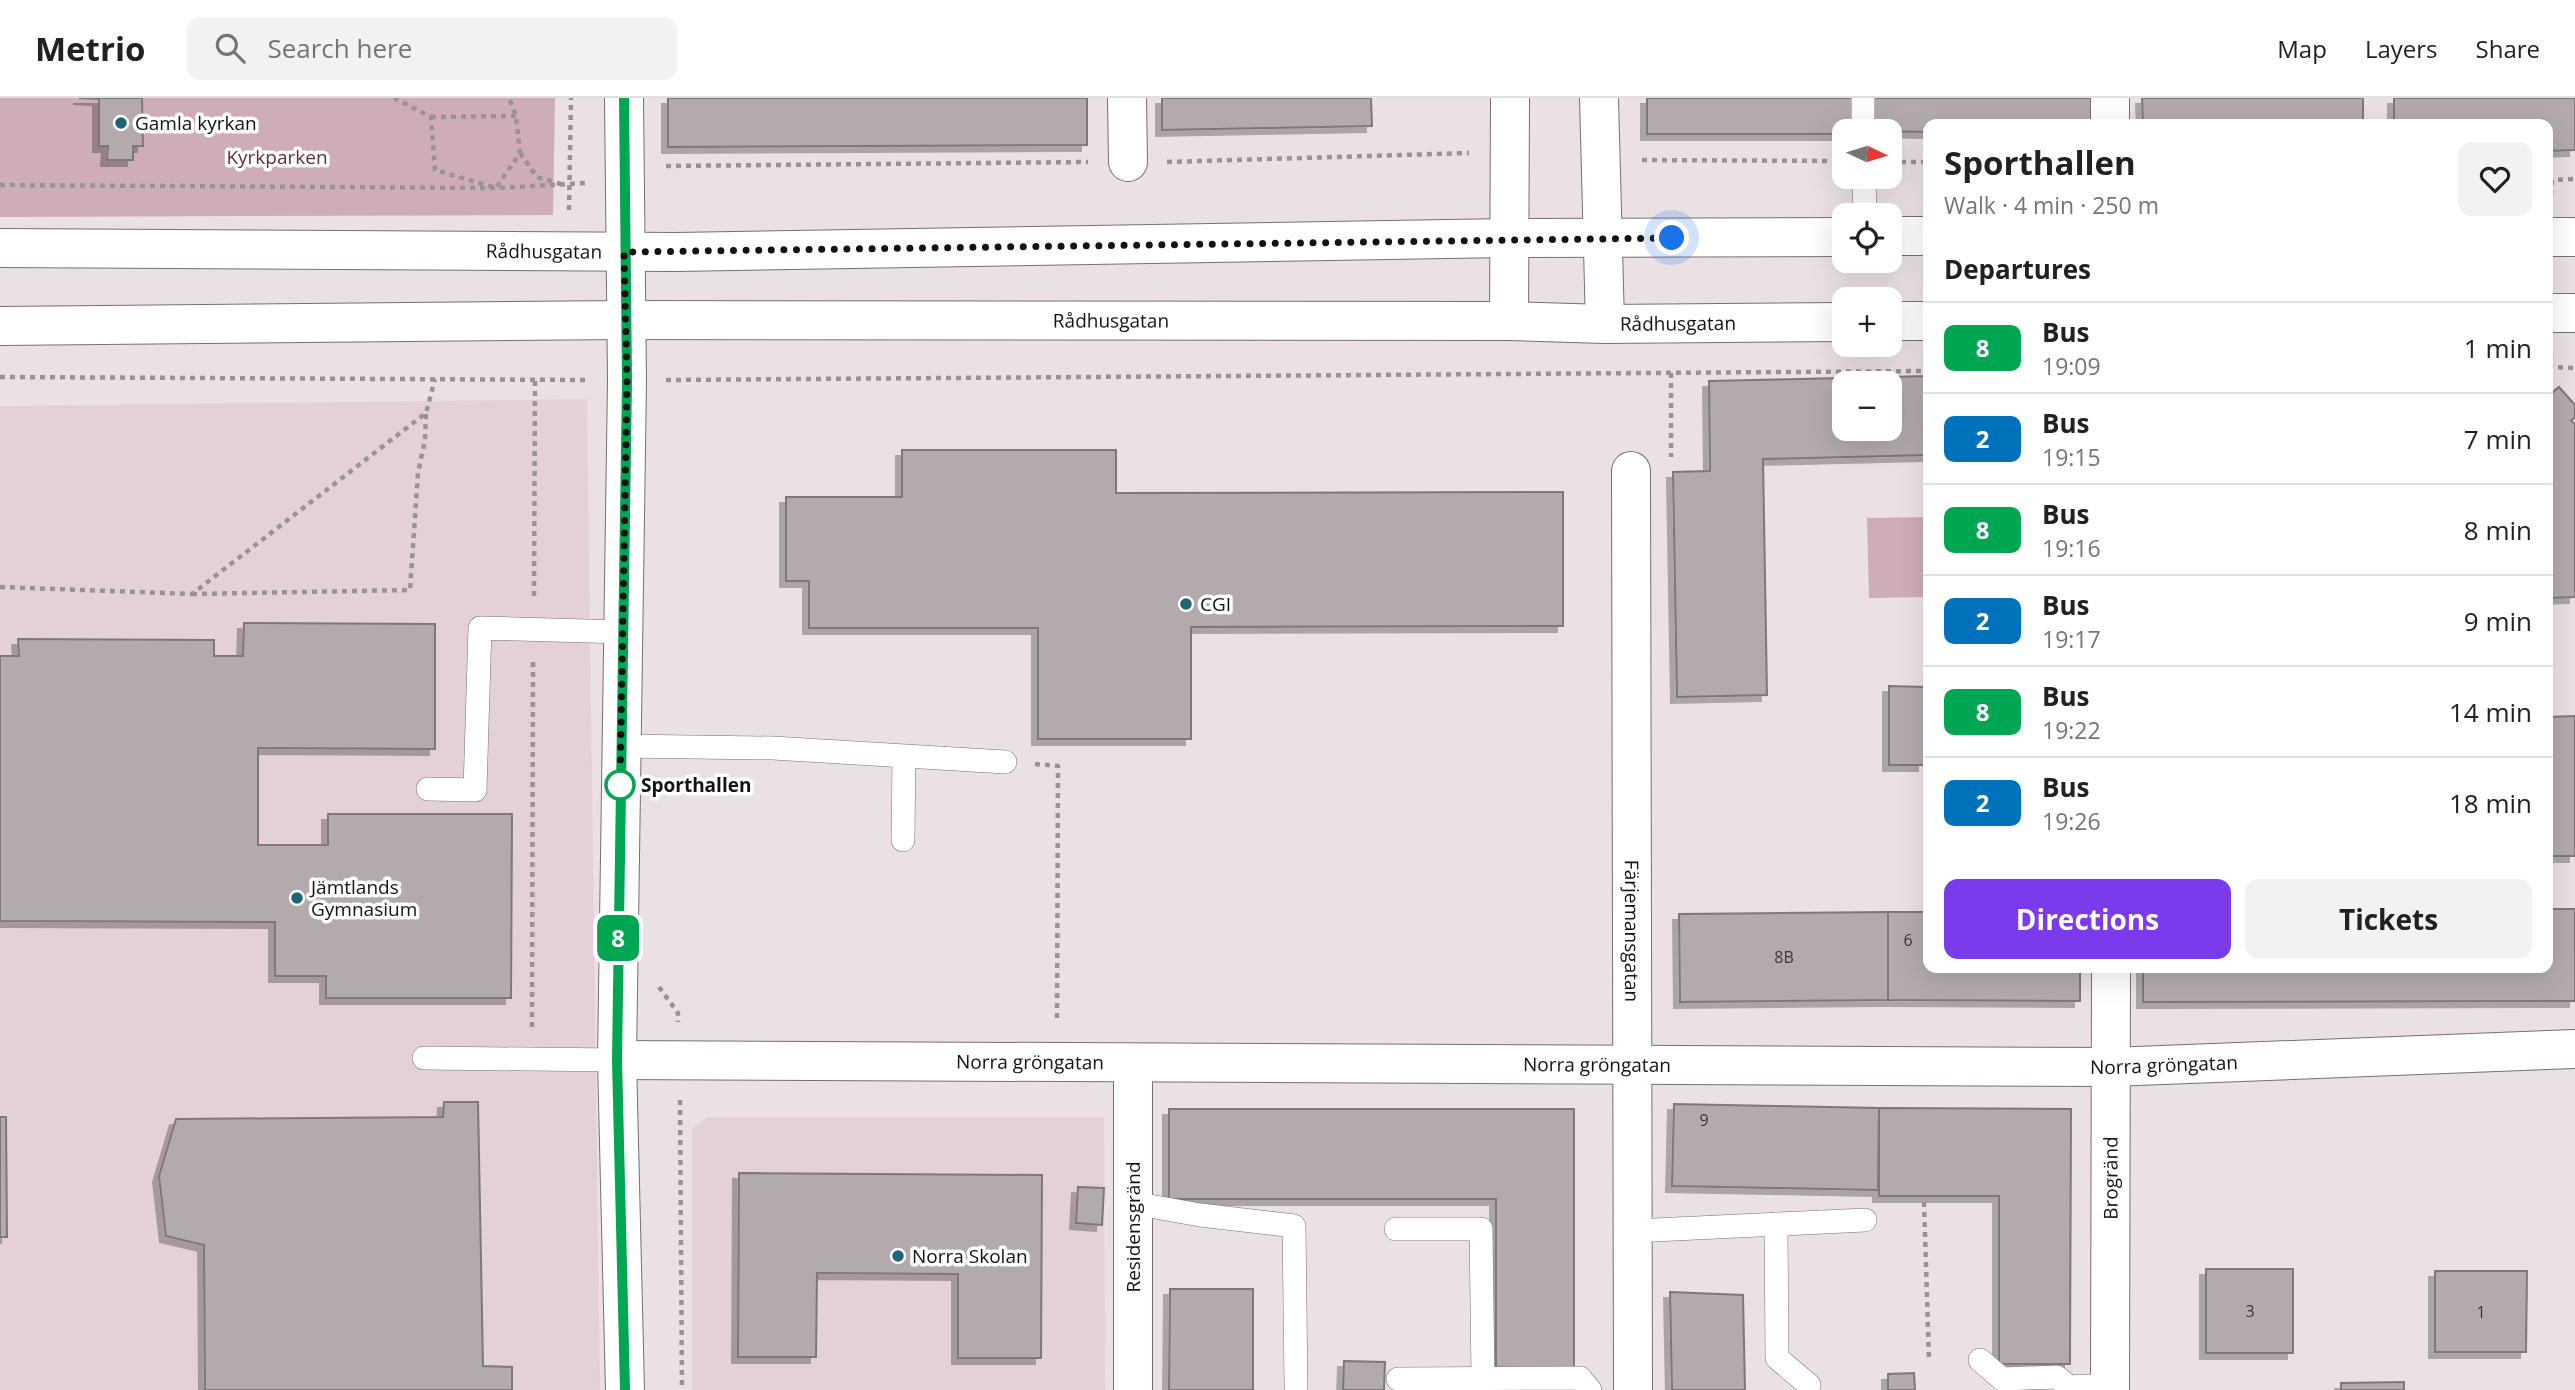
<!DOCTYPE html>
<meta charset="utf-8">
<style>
:root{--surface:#fff;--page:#f2f2f2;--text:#202124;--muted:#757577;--line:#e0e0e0;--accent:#7c3aed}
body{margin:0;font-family:"Open Sans",sans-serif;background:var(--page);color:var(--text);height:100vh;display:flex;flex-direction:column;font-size:26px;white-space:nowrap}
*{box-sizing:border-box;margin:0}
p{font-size:23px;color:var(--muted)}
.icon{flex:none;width:38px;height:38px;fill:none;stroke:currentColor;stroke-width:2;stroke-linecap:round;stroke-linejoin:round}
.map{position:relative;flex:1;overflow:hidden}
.details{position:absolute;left:1923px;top:21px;width:630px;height:854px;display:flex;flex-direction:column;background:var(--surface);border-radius:14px;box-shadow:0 7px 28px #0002}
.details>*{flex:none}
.badge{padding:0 14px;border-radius:10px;font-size:24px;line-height:46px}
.needle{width:46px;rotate:94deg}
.controls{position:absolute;left:1832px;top:21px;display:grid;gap:14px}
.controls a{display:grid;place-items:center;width:70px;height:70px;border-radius:14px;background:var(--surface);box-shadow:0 7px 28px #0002;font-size:35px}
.you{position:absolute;width:35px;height:35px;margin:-18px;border:5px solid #fff;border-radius:50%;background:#1a73e8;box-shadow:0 0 0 10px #1a73e833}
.map>.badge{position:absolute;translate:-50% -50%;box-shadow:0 0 0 4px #fff}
h2{padding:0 21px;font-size:26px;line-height:63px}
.round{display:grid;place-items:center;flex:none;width:74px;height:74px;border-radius:14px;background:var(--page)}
.head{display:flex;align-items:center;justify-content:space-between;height:119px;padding:0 21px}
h1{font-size:33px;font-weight:700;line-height:52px}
.button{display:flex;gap:14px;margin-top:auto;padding:14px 21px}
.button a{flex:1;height:80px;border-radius:14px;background:var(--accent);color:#fff;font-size:28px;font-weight:700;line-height:80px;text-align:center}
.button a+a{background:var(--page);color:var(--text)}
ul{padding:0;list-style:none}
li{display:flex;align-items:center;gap:21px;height:91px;padding:0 21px;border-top:2px solid var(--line)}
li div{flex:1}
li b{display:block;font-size:26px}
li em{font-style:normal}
li .badge{min-width:77px;font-weight:700;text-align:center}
header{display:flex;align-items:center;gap:42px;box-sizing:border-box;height:98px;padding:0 35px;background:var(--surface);border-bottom:2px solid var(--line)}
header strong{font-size:33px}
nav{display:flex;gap:38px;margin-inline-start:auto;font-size:24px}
.search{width:490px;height:63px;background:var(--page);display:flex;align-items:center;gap:18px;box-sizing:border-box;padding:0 24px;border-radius:14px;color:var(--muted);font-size:26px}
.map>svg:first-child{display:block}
.built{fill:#e3d1d7}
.green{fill:#ceacb8}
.building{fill:#b3aaad;stroke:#7f777a;stroke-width:2;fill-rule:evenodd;filter:url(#shadow)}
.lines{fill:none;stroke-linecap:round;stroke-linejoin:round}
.service-casing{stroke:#786f72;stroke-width:24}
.minor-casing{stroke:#786f72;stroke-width:40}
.secondary-casing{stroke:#786f72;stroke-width:40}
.path{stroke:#9a9395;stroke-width:4.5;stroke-dasharray:5 5;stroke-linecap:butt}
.service{stroke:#fff;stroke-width:23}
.minor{stroke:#fff;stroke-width:38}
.secondary{stroke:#fff;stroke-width:38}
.line-casing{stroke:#fff;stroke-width:16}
.line{stroke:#00a651;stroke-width:10}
.walk{stroke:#151213;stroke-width:7;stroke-dasharray:0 12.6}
.poi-dot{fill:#216377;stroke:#fff;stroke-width:2.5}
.stop-dot{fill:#fff;stroke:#00a651;stroke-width:3.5}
.labels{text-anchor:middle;stroke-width:7;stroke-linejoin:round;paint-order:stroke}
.number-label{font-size:16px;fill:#3c383a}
.poi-label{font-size:19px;fill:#151213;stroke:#fff;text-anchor:start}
.park-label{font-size:19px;fill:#622c43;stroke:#fff}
.street-label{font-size:19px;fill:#151213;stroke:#fff}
.stop-label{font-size:19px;font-weight:bold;fill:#151213;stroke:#fff;text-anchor:start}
</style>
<header>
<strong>Metrio</strong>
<div class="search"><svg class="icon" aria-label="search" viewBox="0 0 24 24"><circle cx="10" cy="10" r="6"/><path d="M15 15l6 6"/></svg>Search here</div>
<nav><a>Map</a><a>Layers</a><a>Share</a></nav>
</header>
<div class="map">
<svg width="2575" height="1292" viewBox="0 0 2575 1292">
<defs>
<filter id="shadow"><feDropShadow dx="-6" dy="6" stdDeviation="0" flood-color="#0004"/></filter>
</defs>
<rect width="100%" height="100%" fill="#ebe1e4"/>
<g class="built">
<path d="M587 301 600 1292H0V308Z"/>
<path d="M707 1019H1104L1105 1292H692V1031Z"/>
</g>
<g class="green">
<path d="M0 0H555L553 117 0 119Z"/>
<path d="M1928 419V499L1869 500 1867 420Z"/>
</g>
<g class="building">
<path d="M142 0 143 48H133V62H107L108 48H99V1L79 0Z"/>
<path d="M668 0H1087V47L668 49Z"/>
<path d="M1162 0H1371L1372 28 1162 32Z"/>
<path d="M1647 0H1852V33H1844V36H1647Z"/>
<path d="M1869 0H2093L2092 25 1928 26V34L1869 33Z"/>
<path d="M2142 0H2363V26H2143Z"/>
<path d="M2394 0H2575V52L2548 53V26H2394Z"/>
<path d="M1928 278V357L1763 361 1767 597 1677 599 1673 374 1710 373 1709 283ZM1844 285H1890V331H1844Z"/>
<path d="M2559 289 2575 307V319L2571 323 2575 326V499L2548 500V298Z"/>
<path d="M902 352H1116V395L1563 394V528L1191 529V641H1038V530H809V483H786V399H902Z"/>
<path d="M244 525 435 526V651L258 650V747H328V716H512L511 900H326V878H275V824L0 823V558H19L18 541 214 542V558H243Z"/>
<path d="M1889 588 1926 589 1924 667H1889Z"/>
<path d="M2575 618V758H2548V619Z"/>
<path d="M2548 811H2575V903L2143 904V870H2548Z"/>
<path d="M1888 814H1928V870H2080V903L1888 902Z"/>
<path d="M1888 814V902L1680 904 1679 816Z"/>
<path d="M444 1004H478L483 1268 512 1269V1292H205L204 1147 166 1138 159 1078 176 1021 443 1019Z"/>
<path d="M1674 1006 1879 1010 1878 1092 1672 1088Z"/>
<path d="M1879 1010 2071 1011 2070 1266H1999V1098H1879Z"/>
<path d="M1169 1011H1574V1275H1496V1101H1169Z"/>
<path d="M0 1019H6L7 1139H0Z"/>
<path d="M739 1075 1042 1077 1041 1260H958V1176L817 1175 816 1259H738Z"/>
<path d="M1078 1089 1104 1090 1102 1127 1076 1125Z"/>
<rect x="2206" y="1171" width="87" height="84"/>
<path d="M2435 1173H2527L2526 1254H2435Z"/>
<path d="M1170 1191H1253V1292H1169Z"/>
<path d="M1670 1194 1743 1197 1745 1292H1672Z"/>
<path d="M1344 1263 1385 1264 1384 1292H1343Z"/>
<path d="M1914 1275 1915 1292H1888V1276Z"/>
<path d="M2404 1284V1292H2341V1285Z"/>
</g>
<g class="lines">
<defs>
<g id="service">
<path d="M1863 0V33"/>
<path d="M1864 79 1865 117"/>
<path d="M620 648 773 650 1005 664"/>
<path d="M428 691 475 692 480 530 622 534"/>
<path d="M903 742 904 659"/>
<path d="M424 960 617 962"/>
<path d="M1133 1105 1200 1117 1294 1128 1296 1288"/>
<path d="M1776 1126 1777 1260 1809 1287"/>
<path d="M1396 1131H1481L1483 1281"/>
<path d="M1633 1133 1865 1122"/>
<path d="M1980 1262 2002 1281 2057 1279 2069 1289 2110 1287"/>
<path d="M1398 1281 1580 1280 1590 1292"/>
</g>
<g id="minor">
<path d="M624 0 627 282 617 962 625 1292"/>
<path d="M1127 0 1128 64"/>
<path d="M2110 26V0"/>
<path id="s1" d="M1631 373 1633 1292"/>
<path id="s2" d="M617 962 2111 969 2575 951"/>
<path d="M1133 966V1292"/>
<path id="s3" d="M2110 1292 2111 870"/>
</g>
<g id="secondary">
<path d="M1599 0 1605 226"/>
<path d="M1890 138H1928"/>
<path d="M2548 139H2575"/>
<path id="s4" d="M0 150 676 154 1507 140 1844 139"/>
<path d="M2548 215H2575"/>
<path d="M1509 223 1510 0"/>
<path d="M1890 223H1928"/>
<path id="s5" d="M0 228 625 222 1509 223 1605 226 1844 224"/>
</g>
</defs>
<use href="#service" class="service-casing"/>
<use href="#minor" class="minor-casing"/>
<use href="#secondary" class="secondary-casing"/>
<g class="path">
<path d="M394 0 431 19 435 72 496 90 520 55 516 18 509 0"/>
<path d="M431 19 516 18"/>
<path d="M520 55 537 79 564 87"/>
<path d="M1642 62 1837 63"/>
<path d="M1167 64 1469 55"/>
<path d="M1891 64H1928"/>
<path d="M666 68 1088 64"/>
<path d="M2548 82 2575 81"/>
<path d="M0 87 496 90 586 85"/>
<path d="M2551 97 2552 82"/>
<path d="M569 112 571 0"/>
<path d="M2551 256V269L2575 270"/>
<path d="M1671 275V359"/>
<path d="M0 279 586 282"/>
<path d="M666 282 1928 273"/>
<path d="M0 489 192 496 426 315 435 281"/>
<path d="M192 496 410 492 418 375 425 342 426 315"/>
<path d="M534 498 535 282"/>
<path d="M1035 666 1058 668 1057 923"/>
<path d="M659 889 678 915V924"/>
<path d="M532 929 533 563"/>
<path d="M680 1002 682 1292"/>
<path d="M1924 1104 1929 1262"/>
</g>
<use href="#service" class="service"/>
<use href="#minor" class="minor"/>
<use href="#secondary" class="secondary"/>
</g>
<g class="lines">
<defs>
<path id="line" d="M624 0 627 282 617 962 625 1292"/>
</defs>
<use href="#line" class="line-casing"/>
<use href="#line" class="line"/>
<path class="walk" d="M620 687 627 282 624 154 1672 140"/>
</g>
<g class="poi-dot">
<circle cx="121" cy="25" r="7"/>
<circle cx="1186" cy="506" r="7"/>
<circle cx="297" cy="800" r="7"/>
<circle cx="898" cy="1158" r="7"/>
</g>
<circle class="stop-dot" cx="620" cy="687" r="14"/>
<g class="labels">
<g class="number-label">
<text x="1908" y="848">6</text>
<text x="1784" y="865">8B</text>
<text x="1704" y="1028">9</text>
<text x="2250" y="1219">3</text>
<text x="2481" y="1220">1</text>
</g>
<g class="poi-label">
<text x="135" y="32">Gamla kyrkan</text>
<text x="1200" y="513">CGI</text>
<text x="311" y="796">Jämtlands<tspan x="311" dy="22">Gymnasium</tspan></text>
<text x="912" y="1165">Norra Skolan</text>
</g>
<g class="park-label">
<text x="277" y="66">Kyrkparken</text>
</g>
<g class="street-label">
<text dy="7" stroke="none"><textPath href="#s4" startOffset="544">Rådhusgatan</textPath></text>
<text dy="7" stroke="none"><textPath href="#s5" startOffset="1111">Rådhusgatan</textPath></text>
<text dy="7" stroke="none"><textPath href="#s5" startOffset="1678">Rådhusgatan</textPath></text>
<text dy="7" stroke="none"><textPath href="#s1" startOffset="460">Färjemansgatan</textPath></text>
<text dy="7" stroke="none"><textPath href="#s2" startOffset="413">Norra gröngatan</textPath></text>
<text dy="7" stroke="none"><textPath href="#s2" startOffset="1547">Norra gröngatan</textPath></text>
<text dy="7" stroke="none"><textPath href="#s2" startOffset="980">Norra gröngatan</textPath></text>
<text dy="7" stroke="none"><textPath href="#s3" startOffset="212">Brogränd</textPath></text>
<text transform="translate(1133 1129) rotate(-90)" y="7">Residensgränd</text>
</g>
<g class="stop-label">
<text x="641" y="694">Sporthallen</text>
</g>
</g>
</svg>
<div class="controls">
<a><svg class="needle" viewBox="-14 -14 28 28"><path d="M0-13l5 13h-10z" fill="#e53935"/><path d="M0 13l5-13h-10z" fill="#757577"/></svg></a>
<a><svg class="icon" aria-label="locate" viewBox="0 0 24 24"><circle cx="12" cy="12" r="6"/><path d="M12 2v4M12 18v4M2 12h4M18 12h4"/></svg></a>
<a>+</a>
<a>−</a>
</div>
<div class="you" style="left:1672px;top:140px"></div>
<b class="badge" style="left:618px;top:840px;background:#00a651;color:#fff">8</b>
<section class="details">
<div class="head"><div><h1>Sporthallen</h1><p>Walk · 4 min · 250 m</p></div><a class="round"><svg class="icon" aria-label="heart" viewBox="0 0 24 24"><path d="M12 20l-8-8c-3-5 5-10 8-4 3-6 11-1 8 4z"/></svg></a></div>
<h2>Departures</h2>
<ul>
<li><span class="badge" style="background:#00a651;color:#fff">8</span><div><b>Bus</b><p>19:09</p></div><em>1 min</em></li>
<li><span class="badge" style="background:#0072bc;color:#fff">2</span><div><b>Bus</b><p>19:15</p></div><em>7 min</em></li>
<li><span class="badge" style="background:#00a651;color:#fff">8</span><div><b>Bus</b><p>19:16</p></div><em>8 min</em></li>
<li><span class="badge" style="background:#0072bc;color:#fff">2</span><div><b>Bus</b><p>19:17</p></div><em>9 min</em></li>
<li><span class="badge" style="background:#00a651;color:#fff">8</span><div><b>Bus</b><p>19:22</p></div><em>14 min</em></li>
<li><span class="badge" style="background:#0072bc;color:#fff">2</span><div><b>Bus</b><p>19:26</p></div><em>18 min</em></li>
</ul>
<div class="button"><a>Directions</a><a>Tickets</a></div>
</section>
</div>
